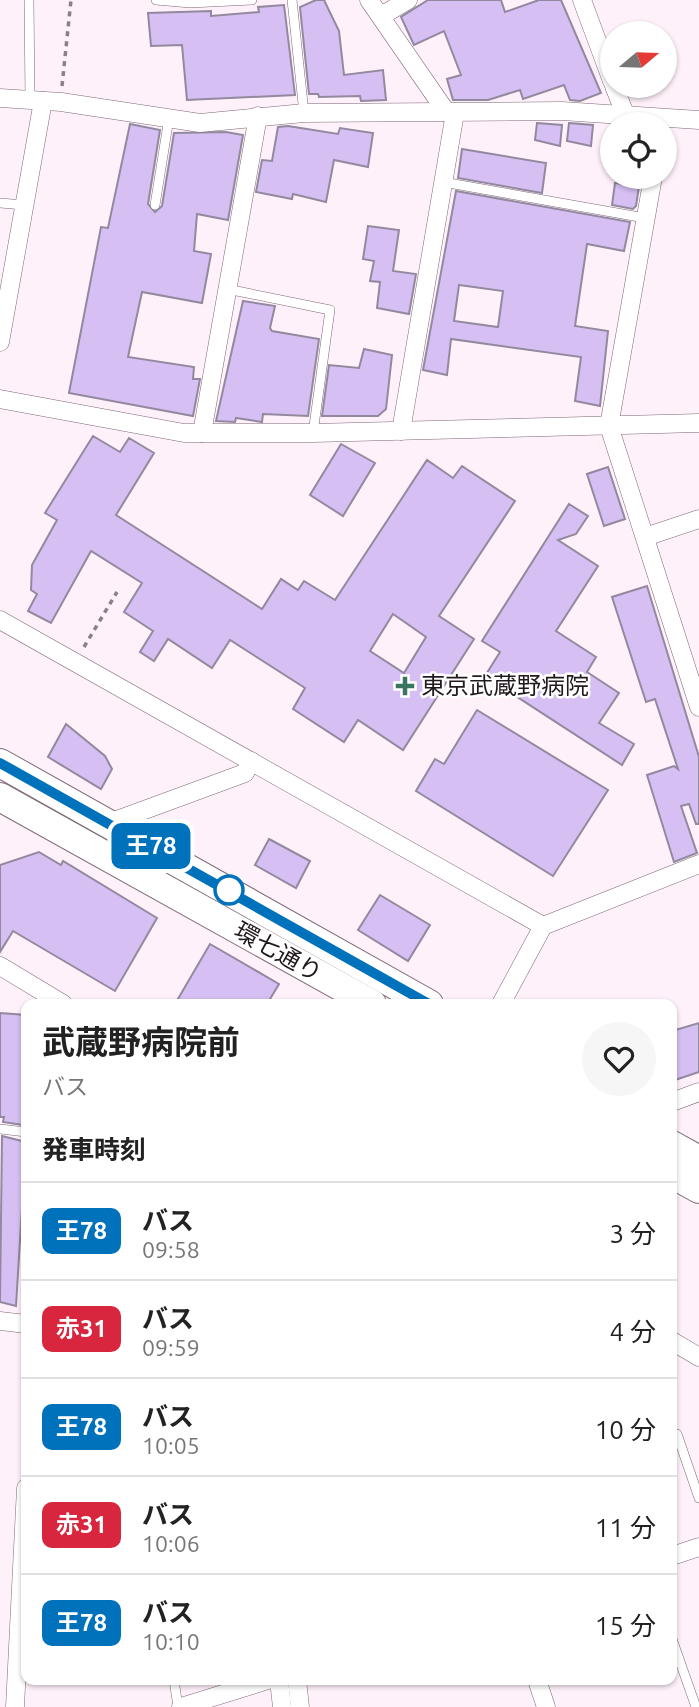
<!DOCTYPE html>
<html lang="ja">
<meta charset="utf-8">
<style>
:root{--surface:#fff;--page:#f6f6f6;--text:#222;--muted:#767676;--line:#e0e0e0}
body{margin:0;font-family:Ubuntu,"Noto Sans JP",sans-serif;background:var(--page);color:var(--text);height:100vh;display:flex;flex-direction:column;font-size:26px;white-space:nowrap}
*{box-sizing:border-box;margin:0}
p{font-size:23px;color:var(--muted)}
.icon{flex:none;width:38px;height:38px;fill:none;stroke:currentColor;stroke-width:2;stroke-linecap:round;stroke-linejoin:round}
.map{position:relative;flex:1;overflow:hidden}
.side{position:absolute;left:21px;top:999px;width:656px;height:686px;display:flex;flex-direction:column;background:var(--surface);border-radius:14px;box-shadow:0 2px 5px #0004}
.side>*{flex:none}
.badge{padding:0 14px;border-radius:10px;font-size:24px;line-height:46px}
.needle{width:46px;rotate:71deg}
.fabs{position:absolute;left:600px;top:21px;display:grid;gap:14px}
.fabs a{display:grid;place-items:center;width:77px;height:77px;border-radius:50%;background:var(--surface);box-shadow:0 2px 5px #0004;font-size:35px}
.map>.badge{position:absolute;translate:-50% -50%;box-shadow:0 0 0 4px #fff}
h2{padding:0 21px;font-size:26px;line-height:63px}
.round{display:grid;place-items:center;flex:none;width:74px;height:74px;border-radius:37px;background:var(--page)}
.summary{display:flex;align-items:center;justify-content:space-between;height:119px;padding:0 21px}
h1{font-size:33px;font-weight:700;line-height:52px}
ul{padding:0;list-style:none}
li{display:flex;align-items:center;gap:21px;height:98px;padding:0 21px;border-top:2px solid var(--line)}
li div{flex:1}
li b{display:block;font-size:26px}
li em{font-style:normal}
li .badge{min-width:77px;font-weight:700;text-align:center}
.map>svg:first-child{display:block}
.building{fill:#d6c0f3;stroke:#92899e;stroke-width:2;fill-rule:evenodd}
.lines{fill:none;stroke-linecap:round;stroke-linejoin:round}
.service-casing{stroke:#7d6976;stroke-width:10}
.minor-casing{stroke:#7d6976;stroke-width:19}
.primary-casing{stroke:#7d6976;stroke-width:30}
.path{stroke:#8b8087;stroke-width:3.5;stroke-dasharray:5 5;stroke-linecap:butt}
.service{stroke:#fff;stroke-width:9}
.minor{stroke:#fff;stroke-width:18}
.primary{stroke:#fff;stroke-width:28}
.line-casing{stroke:#fff;stroke-width:16}
.line{stroke:#0072bc;stroke-width:10}
.poi-dot{fill:#3a755f;stroke:#fff;stroke-width:2.5}
.stop-dot{fill:#fff;stroke:#0072bc;stroke-width:3.5}
.labels{text-anchor:middle;stroke-width:5;stroke-linejoin:round;paint-order:stroke}
.poi-label{font-size:24px;fill:#21191e;stroke:#fff;text-anchor:start}
.street-label{font-size:24px;fill:#21191e;stroke:#fff}
</style>
<div class="map">
<svg width="699" height="1707" viewBox="0 0 699 1707">
<rect width="100%" height="100%" fill="#fff1fa"/>
<g class="building">
<path d="M316 0H324L339 31 344 75 383 70 386 100 361 101 360 96 319 97 318 94H309L300 7Z"/>
<path d="M428 0H501L505 12 539 0H561L601 93 580 101 570 100 564 85 523 99 520 90 488 100H453L447 79 461 75 444 31 414 45 401 17Z"/>
<path d="M284 5 295 95 187 100 182 45 151 46 148 13 211 11V16L259 12 258 7Z"/>
<path d="M537 123 562 125 560 146 535 140Z"/>
<path d="M569 123 593 125 591 146 567 141Z"/>
<path d="M130 124 160 130 148 204 155 212 162 206 174 133 226 132 243 135 228 220 197 214 194 251 211 254 202 303 142 292 128 357 194 367 193 379H200L193 416 69 393 101 227 108 228Z"/>
<path d="M288 126 338 134 340 128 373 133 368 167 334 160 326 202 293 194 292 199 256 192 262 160 272 161 278 127Z"/>
<path d="M462 149 546 163 542 193 458 178Z"/>
<path d="M615 183 639 186 636 206 633 209 612 205Z"/>
<path d="M456 191 630 222 624 251 587 244 575 326 608 331 600 406 575 401 581 357 451 339 447 375 423 370ZM459 285 503 291 498 327 454 321Z"/>
<path d="M368 226 399 230 393 271 416 274 409 314 377 308 380 282 370 281 374 261 363 259Z"/>
<path d="M243 301 275 306 270 328 272 331 319 339 308 416 263 414 262 422 236 418 235 422 216 421Z"/>
<path d="M364 349 392 355 386 409 378 416H322L329 365 359 368Z"/>
<path d="M93 436 120 452 129 438 154 453 116 515 262 609 281 579 298 590 304 581 335 600 427 460 453 478 462 466 515 501 439 616 474 639 403 750 358 720 344 742 293 709 305 688 230 640 212 668 168 639 154 661 140 652 153 631 124 612 142 583 91 551 51 623 28 611 37 594 31 590 32 565 57 520 45 513ZM393 614 426 637 404 673 370 651Z"/>
<path d="M341 444 375 463 343 516 310 495Z"/>
<path d="M608 467 625 519 604 526 587 474Z"/>
<path d="M569 504 588 516 576 534 558 540 598 566 556 631 596 657 587 672 619 693 599 723 634 744 622 765 485 676 500 652 482 641Z"/>
<path d="M647 586 699 757V824H696L689 804 681 806 697 853 674 862 647 775 674 766 678 769 655 699 646 702 612 597Z"/>
<path d="M477 710 608 790 553 876 416 791 435 759 444 764Z"/>
<path d="M66 724 105 756 112 769 101 789 48 757Z"/>
<path d="M269 839 310 861 296 888 255 865Z"/>
<path d="M39 852 61 865 63 861 157 918 115 991 13 931 0 952V865Z"/>
<path d="M380 895 430 925 408 961 358 930Z"/>
<path d="M210 944 279 984 267 1004H175Z"/>
<path d="M0 1013 26 1015 23 1125 3 1122 4 1117H0Z"/>
<path d="M699 1023V1072L672 1081V1031Z"/>
<path d="M2 1136 26 1142 16 1306 0 1302Z"/>
</g>
<g class="lines">
<defs>
<g id="service">
<path d="M29 0 30 99"/>
<path d="M156 0 190 3 252 0"/>
<path d="M292 0 304 113"/>
<path d="M443 182 645 218"/>
<path d="M0 203 24 205"/>
<path d="M155 205 169 118"/>
<path d="M227 289 330 310 313 433"/>
<path d="M0 1129 26 1132"/>
<path d="M677 1434 699 1498"/>
<path d="M672 1639 696 1707"/>
<path d="M174 1680 178 1707"/>
</g>
<g id="minor">
<path d="M369 0 447 113"/>
<path d="M582 0 612 81"/>
<path d="M381 16 408 0"/>
<path d="M614 86 625 114"/>
<path d="M0 98 61 102 200 123 304 113 562 111 699 120"/>
<path d="M653 177 609 426 699 707"/>
<path d="M0 342 43 101"/>
<path d="M0 399 184 433H313L699 423"/>
<path d="M401 431 455 113"/>
<path d="M202 433 258 116"/>
<path d="M645 537 699 519"/>
<path d="M0 620 543 926"/>
<path d="M109 823 245 773 251 761"/>
<path d="M0 966 63 1004"/>
<path d="M501 1004 543 926 699 864"/>
<path d="M672 1102 699 1092"/>
<path d="M0 1321 26 1324"/>
<path d="M672 1341 699 1357"/>
<path d="M672 1556 699 1547"/>
<path d="M279 1680 282 1707"/>
<path d="M297 1680 300 1707"/>
<path d="M537 1680 546 1707"/>
<path d="M15 1707 26 1488"/>
<path d="M181 1707 268 1680"/>
</g>
<g id="primary">
<path d="M0 763 429 1004"/>
<path d="M0 797 372 1004"/>
<path d="M672 1145 699 1160"/>
<path d="M672 1174 699 1189"/>
</g>
</defs>
<use href="#service" class="service-casing"/>
<use href="#minor" class="minor-casing"/>
<use href="#primary" class="primary-casing"/>
<g class="path">
<path d="M62 86 71 0"/>
<path d="M84 647 117 592"/>
</g>
<use href="#service" class="service"/>
<use href="#minor" class="minor"/>
<use href="#primary" class="primary"/>
</g>
<g class="lines">
<defs>
<path id="line" d="M0 763 429 1004"/>
</defs>
<use href="#line" class="line-casing"/>
<use href="#line" class="line"/>
</g>
<path class="poi-dot" d="M401.5 675.5h7v7h7v7h-7v7h-7v-7h-7v-7h7z"/>
<circle class="stop-dot" cx="229" cy="890" r="14"/>
<g class="labels">
<g class="poi-label">
<text x="421" y="694">東京武蔵野病院</text>
</g>
<g class="street-label">
<text transform="translate(278 952) rotate(29)" y="8">環七通り</text>
</g>
</g>
</svg>
<div class="fabs">
<a><svg class="needle" viewBox="-14 -14 28 28"><path d="M0-13l5 13h-10z" fill="#e53935"/><path d="M0 13l5-13h-10z" fill="#767676"/></svg></a>
<a><svg class="icon" aria-label="locate" viewBox="0 0 24 24"><circle cx="12" cy="12" r="6"/><path d="M12 2v4M12 18v4M2 12h4M18 12h4"/></svg></a>
</div>
<b class="badge" style="left:151px;top:846px;background:#0072bc;color:#fff">王78</b>
<section class="side">
<div class="summary"><div><h1>武蔵野病院前</h1><p>バス</p></div><a class="round"><svg class="icon" aria-label="heart" viewBox="0 0 24 24"><path d="M12 20l-8-8c-3-5 5-10 8-4 3-6 11-1 8 4z"/></svg></a></div>
<h2>発車時刻</h2>
<ul>
<li><span class="badge" style="background:#0072bc;color:#fff">王78</span><div><b>バス</b><p>09:58</p></div><em>3 分</em></li>
<li><span class="badge" style="background:#d7263d;color:#fff">赤31</span><div><b>バス</b><p>09:59</p></div><em>4 分</em></li>
<li><span class="badge" style="background:#0072bc;color:#fff">王78</span><div><b>バス</b><p>10:05</p></div><em>10 分</em></li>
<li><span class="badge" style="background:#d7263d;color:#fff">赤31</span><div><b>バス</b><p>10:06</p></div><em>11 分</em></li>
<li><span class="badge" style="background:#0072bc;color:#fff">王78</span><div><b>バス</b><p>10:10</p></div><em>15 分</em></li>
</ul>
</section>
</div>
